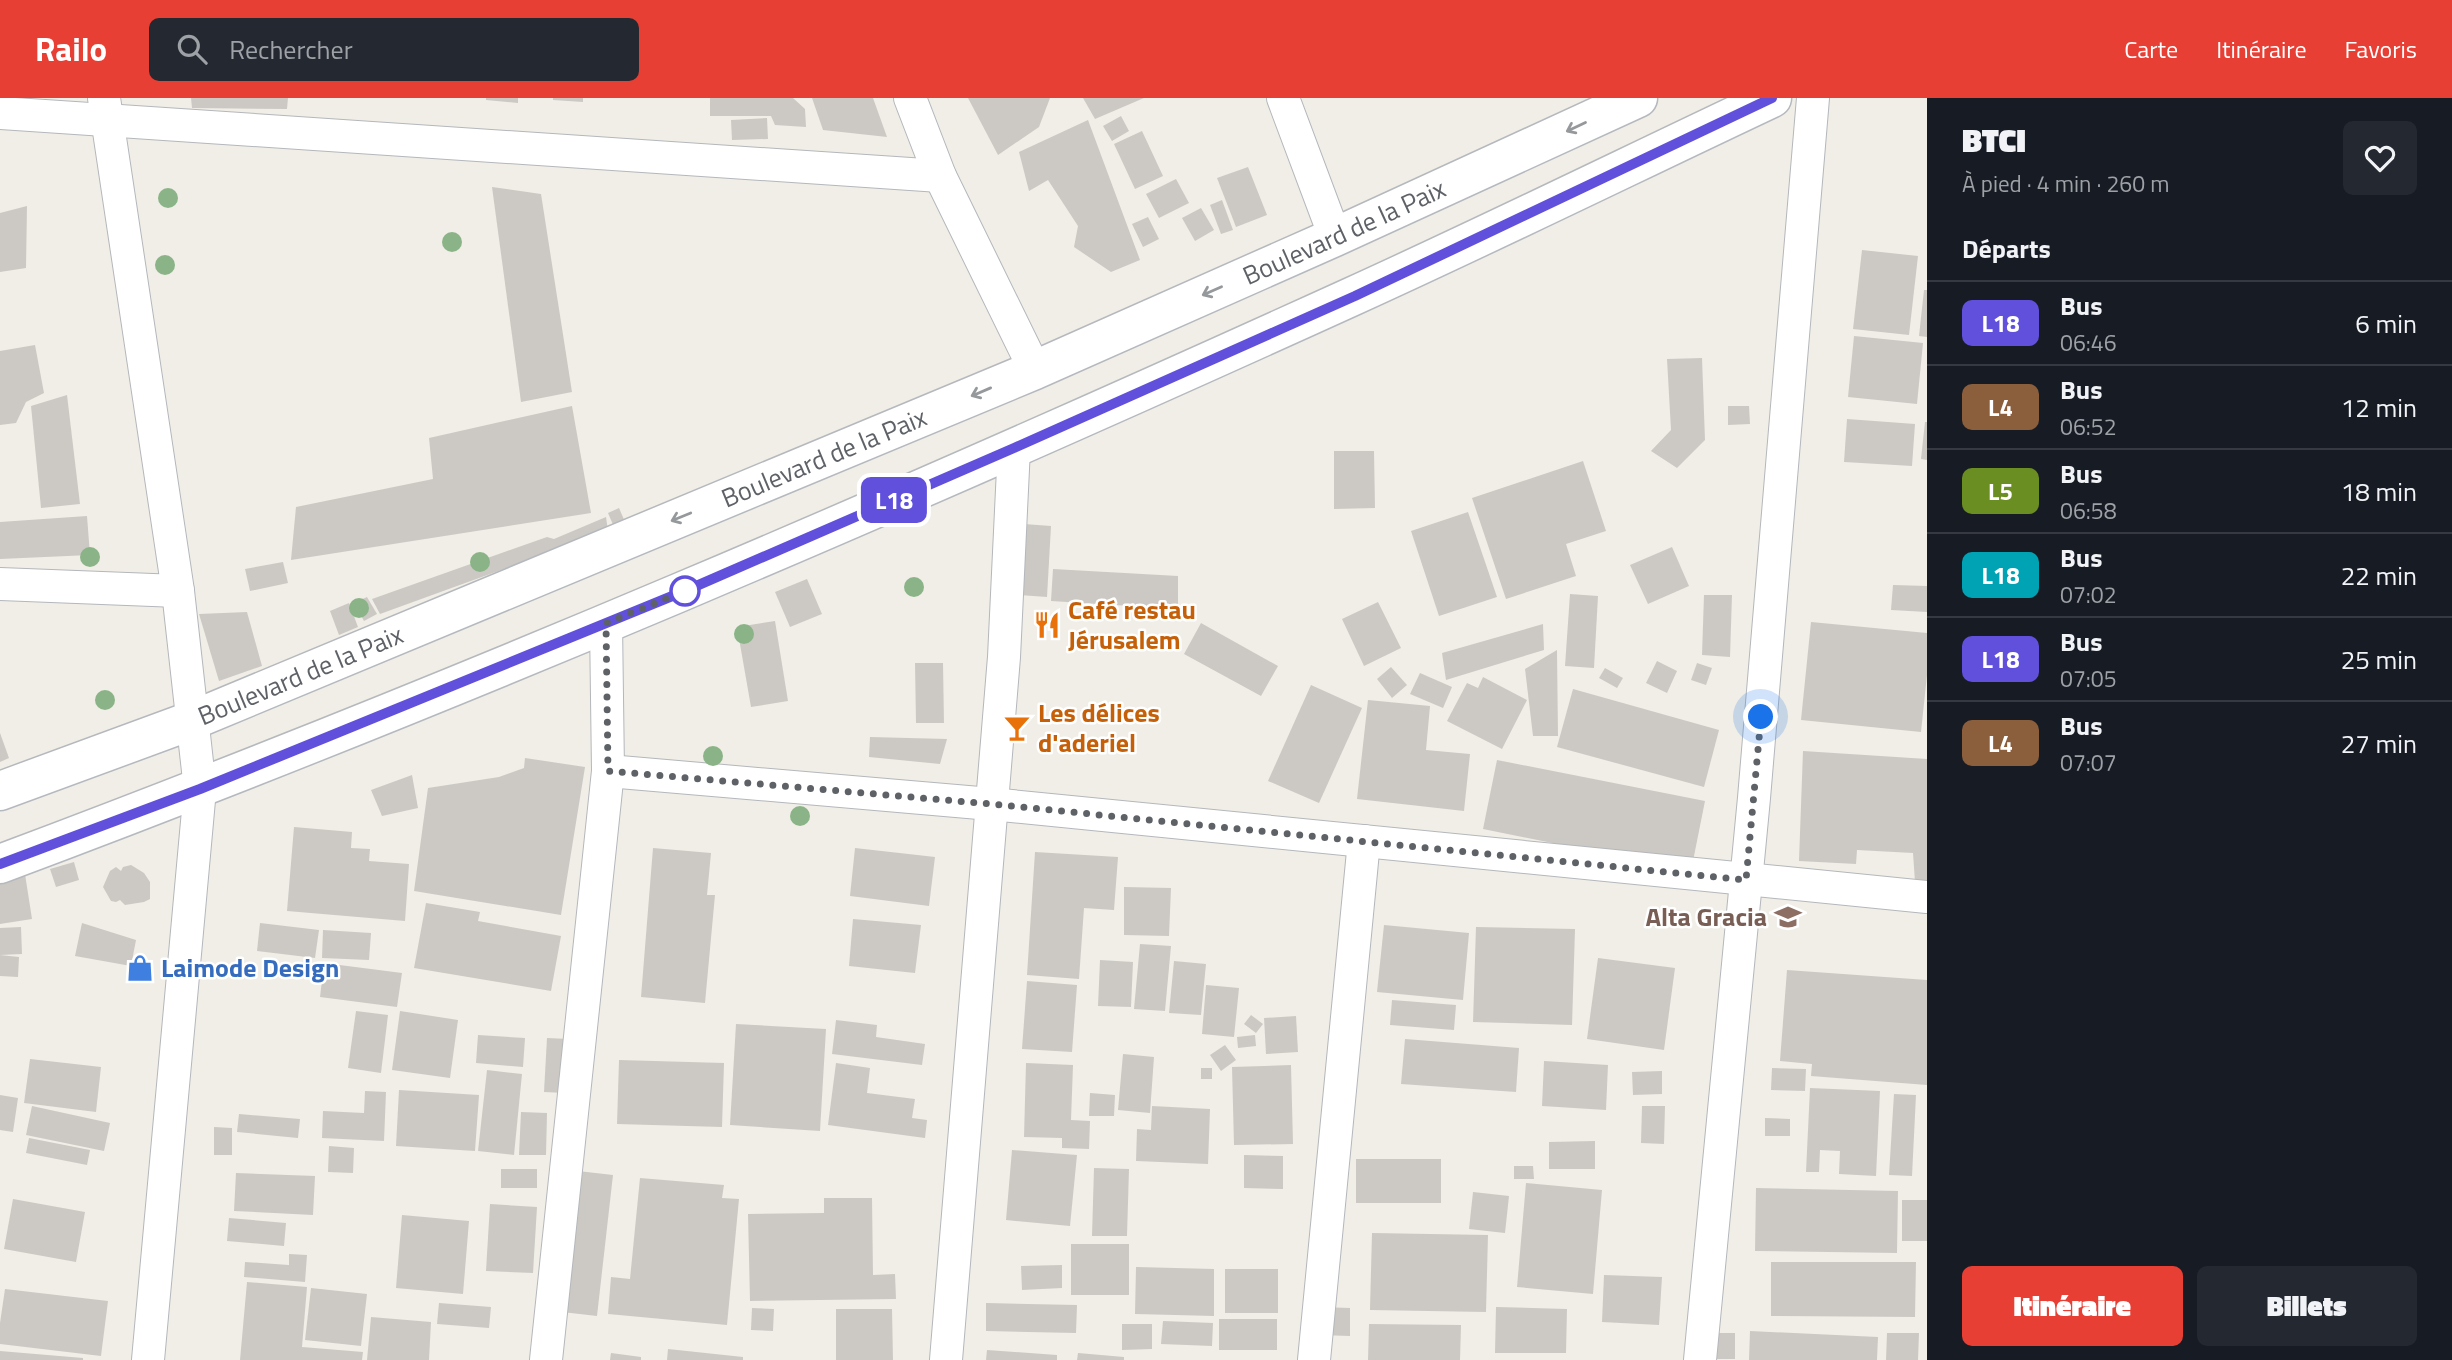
<!DOCTYPE html>
<html lang="fr">
<meta charset="utf-8">
<style>
:root{--surface:#171b24;--page:#242831;--text:#f1f3f6;--muted:#9ea1a6;--line:#363941;--accent:#e83f35}
body{margin:0;font-family:"Titillium Web",sans-serif;background:var(--page);color:var(--text);height:100vh;display:flex;flex-direction:column;font-size:26px;white-space:nowrap}
*{box-sizing:border-box;margin:0}
p{font-size:23px;color:var(--muted)}
.icon{flex:none;width:38px;height:38px;fill:none;stroke:currentColor;stroke-width:2;stroke-linecap:round;stroke-linejoin:round}
.map{position:relative;flex:1;overflow:hidden}
.side{display:flex;flex-direction:column;background:var(--surface);width:525px}
.side>*{flex:none}
.badge{padding:0 14px;border-radius:10px;font-size:24px;line-height:46px}
.you{position:absolute;width:35px;height:35px;margin:-18px;border:5px solid #fff;border-radius:50%;background:#1a73e8;box-shadow:0 0 0 10px #1a73e833}
.map>.badge{position:absolute;translate:-50% -50%;box-shadow:0 0 0 4px #fff}
h2{padding:0 35px;font-size:26px;line-height:63px}
.round{display:grid;place-items:center;flex:none;width:74px;height:74px;border-radius:10px;background:var(--page)}
.headline{display:flex;align-items:center;justify-content:space-between;height:119px;padding:0 35px}
h1{font-size:33px;font-weight:800;line-height:52px}
.button{display:flex;gap:14px;margin-top:auto;padding:14px 35px}
.button a{flex:1;height:80px;border-radius:10px;background:var(--accent);color:#fff;font-size:28px;font-weight:800;line-height:80px;text-align:center}
.button a+a{background:var(--page);color:var(--text)}
ul{padding:0;list-style:none}
li{display:flex;align-items:center;gap:21px;height:84px;padding:0 35px;border-top:2px solid var(--line)}
li div{flex:1}
li b{display:block;font-size:26px}
li em{font-style:normal}
li .badge{min-width:77px;font-weight:700;text-align:center}
header{display:flex;align-items:center;gap:42px;box-sizing:border-box;height:98px;padding:0 35px;background:var(--accent);color:#fff}
header strong{font-size:33px}
nav{display:flex;gap:38px;margin-inline-start:auto;font-size:24px}
.search{width:490px;height:63px;background:var(--page);display:flex;align-items:center;gap:18px;box-sizing:border-box;padding:0 24px;border-radius:10px;color:var(--muted);font-size:26px}
main{display:flex;flex:1;min-height:0}
.map>svg:first-child{display:block}
.building{fill:#ccc9c4}
.lines{fill:none;stroke-linecap:round;stroke-linejoin:round}
.street-casing{stroke:#b4b7bb;stroke-width:34}
.secondary-casing{stroke:#b5b9be;stroke-width:41}
.street{stroke:#fff;stroke-width:32}
.secondary{stroke:#fff;stroke-width:38}
.tree{fill:#8ab487}
.oneway{stroke:#96999c}
.line-casing{stroke:#fff;stroke-width:16}
.line{stroke:#6050dc;stroke-width:10}
.walk{stroke:#5e6267;stroke-width:7;stroke-dasharray:0 12.6}
.stop-dot{fill:#fff;stroke:#6050dc;stroke-width:3.5}
.labels{text-anchor:middle;stroke-width:5;stroke-linejoin:round;paint-order:stroke}
.street-label{font-size:26px;fill:#5e6267;stroke:#fff}
.food-label{font-size:26px;font-weight:bold;fill:#c56008;stroke:#fff;text-anchor:start}
.education-label{font-size:26px;font-weight:bold;fill:#785e54;stroke:#fff;text-anchor:end}
.shop-label{font-size:26px;font-weight:bold;fill:#366cbe;stroke:#fff;text-anchor:start}
</style>
<header>
<strong>Railo</strong>
<div class="search"><svg class="icon" aria-label="search" viewBox="0 0 24 24"><circle cx="10" cy="10" r="6"/><path d="M15 15l6 6"/></svg>Rechercher</div>
<nav><a>Carte</a><a>Itinéraire</a><a>Favoris</a></nav>
</header>
<main>
<div class="map">
<svg width="1927" height="1262" viewBox="0 0 1927 1262">
<rect width="100%" height="100%" fill="#f0eee7"/>
<g class="building">
<path d="M191 0H288L287 11 192 10Z"/>
<path d="M486 0H518V5L486 2Z"/>
<path d="M553 0H583V4L553 2Z"/>
<path d="M710 0H793L805 11 806 29 775 27 771 18H710Z"/>
<path d="M812 0H873L887 39 823 32Z"/>
<path d="M968 0H1050L1039 29 998 57Z"/>
<path d="M1083 0H1144L1095 21Z"/>
<path d="M1121 18 1129 33 1112 43 1103 28Z"/>
<path d="M767 20 768 41 732 42 731 22Z"/>
<path d="M1088 22 1140 162 1111 174 1074 149 1078 128 1048 82 1029 93 1019 54Z"/>
<path d="M1142 33 1163 78 1135 91 1114 46Z"/>
<path d="M1248 69 1267 117 1236 129 1217 80Z"/>
<path d="M1176 81 1189 105 1159 120 1146 96Z"/>
<path d="M492 89 541 96 572 294 521 304Z"/>
<path d="M1222 102 1233 132 1221 136 1210 107Z"/>
<path d="M27 108 26 170 0 174V115Z"/>
<path d="M1201 110 1214 132 1195 143 1182 120Z"/>
<path d="M1148 119 1159 141 1143 149 1132 126Z"/>
<path d="M1862 152 1918 158 1909 237 1853 231Z"/>
<path d="M1924 192H1927V239L1919 238Z"/>
<path d="M1854 238 1923 245 1917 306 1848 299Z"/>
<path d="M35 247 44 295 26 304 16 325 0 327V253Z"/>
<path d="M1702 260 1705 342 1677 370 1651 353 1671 332 1667 261Z"/>
<path d="M67 297 80 406 41 410 31 308Z"/>
<path d="M572 308 591 415 291 462 296 409 433 381 429 340Z"/>
<path d="M1728 308H1749L1750 326 1728 327Z"/>
<path d="M1847 321 1915 326 1912 368 1844 364Z"/>
<path d="M1925 324H1927V362L1921 361Z"/>
<path d="M1334 353H1374L1375 410 1334 411Z"/>
<path d="M1583 363 1606 433 1566 446 1576 478 1506 501 1472 400Z"/>
<path d="M619 410 625 424 614 429 608 415Z"/>
<path d="M1468 414 1497 499 1439 518 1411 433Z"/>
<path d="M87 418 90 457 0 461V424Z"/>
<path d="M606 419 608 433 380 516 372 501 547 439 554 441Z"/>
<path d="M1024 426 1051 428 1047 499 1019 497Z"/>
<path d="M1672 449 1689 488 1648 506 1630 467Z"/>
<path d="M283 464 288 485 250 493 245 471Z"/>
<path d="M1053 471 1178 478V511L1051 503Z"/>
<path d="M807 481 822 516 790 529 775 494Z"/>
<path d="M1893 487 1927 488V514L1891 512Z"/>
<path d="M1570 496 1598 498 1594 570 1565 568Z"/>
<path d="M1704 497H1732L1730 559 1702 557Z"/>
<path d="M367 499 377 516 364 523 354 505Z"/>
<path d="M1378 504 1401 550 1364 568 1342 521Z"/>
<path d="M349 505 358 529 339 537 330 513Z"/>
<path d="M247 514 262 568 219 583 199 516Z"/>
<path d="M775 523 788 603 751 609 737 529Z"/>
<path d="M1811 524 1927 535V577L1921 634 1801 622Z"/>
<path d="M1201 525 1278 568 1261 598 1184 556Z"/>
<path d="M1543 526 1544 552 1446 582 1442 555Z"/>
<path d="M1557 552 1558 638H1533L1525 571Z"/>
<path d="M1657 563 1677 573 1667 595 1646 585Z"/>
<path d="M915 565H943L944 625H916Z"/>
<path d="M1697 565 1712 570 1706 587 1691 582Z"/>
<path d="M1391 569 1407 587 1392 600 1377 581Z"/>
<path d="M1605 570 1623 580 1617 590 1599 580Z"/>
<path d="M1420 575 1452 589 1443 610 1410 596Z"/>
<path d="M1483 579 1527 602 1502 651 1447 623 1467 585 1478 590Z"/>
<path d="M1311 587 1362 610 1319 705 1268 683Z"/>
<path d="M1573 591 1719 632 1704 689 1557 649Z"/>
<path d="M1368 602 1430 608 1426 652 1470 656 1464 713 1357 701Z"/>
<path d="M0 635 9 660 0 664Z"/>
<path d="M870 639 947 641 940 666 869 659Z"/>
<path d="M1803 653 1927 661V785L1915 784 1913 755 1857 752 1856 766 1799 763Z"/>
<path d="M525 660 585 669 561 817 414 793 428 690 499 679 524 670Z"/>
<path d="M1497 662 1705 703 1691 773 1483 731Z"/>
<path d="M412 677 418 710 382 718 371 692Z"/>
<path d="M294 729 352 734 351 750 370 751 369 763 409 766 405 823 287 813Z"/>
<path d="M653 750 711 755 707 797H715L705 905 641 899Z"/>
<path d="M855 750 935 759 929 808 850 798Z"/>
<path d="M1035 754 1118 759 1114 812 1084 810 1079 881 1027 877Z"/>
<path d="M74 764 79 782 56 789 50 771Z"/>
<path d="M131 767 144 775 150 784V801L144 804 125 807 120 802 116 804 111 803 103 789 110 773 116 769 121 773 123 769Z"/>
<path d="M25 776 32 821 0 826V779Z"/>
<path d="M1124 789 1171 790 1169 838 1124 837Z"/>
<path d="M426 805 480 814 478 823 561 838 551 893 414 870Z"/>
<path d="M853 821 921 827 915 875 849 868Z"/>
<path d="M82 825 136 842 131 868 75 858Z"/>
<path d="M260 825 319 832 315 860 257 853Z"/>
<path d="M1384 827 1469 835 1463 902 1377 894Z"/>
<path d="M21 829 22 856 0 857V830Z"/>
<path d="M1476 829 1575 831 1572 927 1473 924Z"/>
<path d="M323 832 371 835 369 862 322 860Z"/>
<path d="M1140 846 1171 848 1165 913 1134 911Z"/>
<path d="M0 857 19 859 18 879 0 878Z"/>
<path d="M1598 860 1675 870 1664 952 1587 941Z"/>
<path d="M1100 862 1133 864 1131 909 1098 908Z"/>
<path d="M1174 863 1206 866 1201 917 1169 915Z"/>
<path d="M324 865 402 875 397 909 320 899Z"/>
<path d="M1787 872 1927 882V987L1811 978 1812 966 1780 963Z"/>
<path d="M1027 883 1077 887 1072 954 1022 951Z"/>
<path d="M1206 887 1239 890 1234 939 1202 936Z"/>
<path d="M1392 902 1456 907 1454 932 1390 927Z"/>
<path d="M356 913 388 917 381 975 348 970Z"/>
<path d="M400 913 458 922 450 980 392 972Z"/>
<path d="M1251 917 1263 926 1256 935 1244 926Z"/>
<path d="M1296 918 1298 954 1266 956 1264 920Z"/>
<path d="M836 922 877 927 876 939 925 946 922 967 832 956Z"/>
<path d="M736 926 826 931 820 1033 730 1027Z"/>
<path d="M478 937 525 940 523 969 476 965Z"/>
<path d="M1255 937 1256 948 1238 950 1237 939Z"/>
<path d="M547 940 569 941 565 995 544 994Z"/>
<path d="M1405 941 1519 950 1516 994 1401 986Z"/>
<path d="M1225 947 1236 962 1221 973 1210 957Z"/>
<path d="M1123 956 1154 959 1150 1015 1118 1012Z"/>
<path d="M30 961 101 969 96 1014 24 1005Z"/>
<path d="M619 962 724 965 722 1029 617 1026Z"/>
<path d="M1544 963 1608 967 1606 1012 1542 1008Z"/>
<path d="M836 965 870 970 867 995 915 1001 912 1020 927 1022 925 1040 828 1027Z"/>
<path d="M1026 965 1073 967 1071 1022 1090 1023 1089 1051 1062 1050V1040L1024 1039Z"/>
<path d="M1291 967 1293 1046 1234 1047 1232 969Z"/>
<rect x="1201" y="970" width="11" height="11"/>
<path d="M1772 970 1806 971 1805 993 1771 992Z"/>
<path d="M487 972 522 976 514 1057 478 1053Z"/>
<path d="M1662 973V996L1633 997 1632 974Z"/>
<path d="M1810 990 1880 993 1876 1078 1839 1076 1840 1053 1820 1052 1819 1074H1806Z"/>
<path d="M399 992 479 997 475 1053 396 1048Z"/>
<path d="M365 993 386 994 384 1043 322 1040 323 1013 364 1015Z"/>
<path d="M1090 995 1115 997 1114 1018H1089Z"/>
<path d="M1894 996 1916 997 1912 1078 1889 1077Z"/>
<path d="M0 997 18 1000 13 1034 0 1032Z"/>
<path d="M32 1008 110 1025 104 1053 26 1037Z"/>
<path d="M1152 1008 1210 1011 1208 1066 1136 1063 1137 1031 1151 1032Z"/>
<path d="M1642 1008H1665L1664 1046 1641 1045Z"/>
<path d="M521 1014 547 1015 546 1057H519Z"/>
<path d="M239 1016 300 1021 298 1040 237 1034Z"/>
<path d="M1765 1020 1790 1021V1038H1765Z"/>
<path d="M214 1029 232 1030V1057H214Z"/>
<path d="M29 1040 90 1052 87 1067 26 1055Z"/>
<path d="M1595 1043V1071H1549V1044Z"/>
<path d="M329 1048 354 1050 353 1075 328 1074Z"/>
<path d="M1012 1052 1077 1057 1070 1128 1006 1122Z"/>
<path d="M1244 1057 1283 1058V1091L1244 1090Z"/>
<rect x="1356" y="1061" width="85" height="44"/>
<path d="M1514 1068H1533L1534 1081H1514Z"/>
<path d="M1094 1070 1129 1071 1127 1138H1092Z"/>
<rect x="501" y="1071" width="36" height="19"/>
<path d="M578 1073 613 1077 597 1218 562 1214Z"/>
<path d="M236 1075 315 1078 313 1117 234 1113Z"/>
<path d="M640 1080 724 1087 722 1100 739 1101 727 1227 608 1216 611 1179 630 1181Z"/>
<path d="M1526 1085 1602 1092 1593 1196 1517 1189Z"/>
<path d="M1756 1090 1898 1093 1897 1155 1755 1153Z"/>
<path d="M1473 1094 1509 1098 1505 1135 1469 1131Z"/>
<path d="M824 1100H872L873 1177 895 1176 896 1201 750 1203 748 1116 824 1115Z"/>
<path d="M13 1101 85 1114 76 1164 4 1151Z"/>
<rect x="1902" y="1102" width="25" height="41"/>
<path d="M490 1106 537 1109 533 1175 486 1173Z"/>
<path d="M402 1117 469 1123 463 1196 396 1190Z"/>
<path d="M229 1120 286 1125 284 1148 227 1143Z"/>
<path d="M1372 1135 1488 1137 1486 1214 1370 1212Z"/>
<rect x="1071" y="1146" width="58" height="51"/>
<path d="M289 1156 307 1157 305 1184 244 1179 245 1164 289 1167Z"/>
<path d="M1771 1164H1916L1915 1219 1771 1218Z"/>
<path d="M1062 1167V1190L1022 1192 1021 1168Z"/>
<path d="M1136 1169 1214 1171V1218L1135 1216Z"/>
<rect x="1225" y="1171" width="53" height="44"/>
<path d="M1604 1177 1662 1179 1659 1227 1602 1224Z"/>
<path d="M247 1184 307 1189 302 1249 363 1254 362 1262H240Z"/>
<path d="M311 1190 367 1196 361 1248 305 1242Z"/>
<path d="M5 1191 108 1203 101 1258 0 1246V1225Z"/>
<path d="M439 1205 491 1209 489 1230 437 1226Z"/>
<path d="M986 1205 1077 1207 1076 1235 986 1233Z"/>
<path d="M1319 1209 1350 1210V1238L1319 1237Z"/>
<path d="M1496 1209 1567 1211 1566 1255H1495Z"/>
<path d="M752 1210 774 1211 773 1233 751 1232Z"/>
<path d="M836 1211H892L893 1262H836Z"/>
<path d="M371 1219 431 1224 429 1262H367Z"/>
<rect x="1219" y="1221" width="58" height="31"/>
<path d="M1163 1223 1213 1225 1212 1248 1161 1246Z"/>
<path d="M1122 1226H1152V1251L1122 1252Z"/>
<path d="M1369 1226 1461 1227 1460 1262H1368Z"/>
<path d="M1750 1233 1878 1239 1877 1262H1749Z"/>
<rect x="1709" y="1235" width="26" height="26"/>
<path d="M1887 1235H1919L1918 1262H1886Z"/>
<path d="M668 1251 743 1259V1262H667Z"/>
<path d="M987 1252 1057 1257V1262H986Z"/>
<path d="M0 1253 83 1260V1262H0Z"/>
<path d="M611 1255 641 1259V1262H610Z"/>
<path d="M1078 1255 1124 1259V1262H1077Z"/>
</g>
<g class="lines">
<defs>
<g id="street">
<path d="M104 0 178 493 200 691 148 1262"/>
<path d="M910 0 940 78 1035 272"/>
<path d="M1283 0 1335 139"/>
<path d="M0 15 940 78"/>
<path d="M0 486 178 493"/>
<path d="M608 673 991 706 1927 799"/>
<path d="M546 1262 608 673 606 525"/>
<path d="M946 1262 1004 559 1014 350"/>
<path d="M1314 1262 1364 743"/>
<path d="M1700 1262 1754 700 1813 0"/>
</g>
<g id="secondary">
<path id="s1" d="M0 693 193 622 1035 272 1335 139 1638 0"/>
<path d="M0 766C457 595 907 401 1351 199 1492 135 1632 66 1772 0"/>
</g>
</defs>
<use href="#street" class="street-casing"/>
<use href="#secondary" class="secondary-casing"/>
<use href="#street" class="street"/>
<use href="#secondary" class="secondary"/>
</g>
<g class="tree">
<circle cx="168" cy="100" r="10"/>
<circle cx="452" cy="144" r="10"/>
<circle cx="165" cy="167" r="10"/>
<circle cx="90" cy="459" r="10"/>
<circle cx="480" cy="464" r="10"/>
<circle cx="914" cy="489" r="10"/>
<circle cx="359" cy="510" r="10"/>
<circle cx="744" cy="536" r="10"/>
<circle cx="105" cy="602" r="10"/>
<circle cx="713" cy="658" r="10"/>
<circle cx="800" cy="718" r="10"/>
</g>
<defs><path id="oneway-shaft" d="M-6 0H5M1.5-3L5.5 0L1.5 3" fill="none" stroke-width="1.6" stroke-linecap="round" stroke-linejoin="round" transform="scale(1.75)"/></defs>
<g class="oneway">
<use href="#oneway-shaft" transform="translate(1576 29) rotate(155)"/>
<use href="#oneway-shaft" transform="translate(1212 193) rotate(156)"/>
<use href="#oneway-shaft" transform="translate(981 294) rotate(157)"/>
<use href="#oneway-shaft" transform="translate(681 419) rotate(158)"/>
</g>
<g class="lines">
<defs>
<path id="line" d="M0 766 200 691 687 492 1014 350 1355 198 1772 0"/>
</defs>
<use href="#line" class="line-casing"/>
<use href="#line" class="line"/>
<path class="walk" d="M685 493 687 492 606 525 608 673 991 706 1746 782 1761 619"/>
</g>
<defs>
<symbol id="restaurant-bare" viewBox="-9 -9 18 18"><path d="M-5-6h1v4h1v-4h1v4h1v-4h1v5L-1.5 .5V6h-2V.5L-5-1ZM5-6V6H3V1.5H1.5Q1.5-4 5-6Z" fill="#e8710a" stroke="#fff" stroke-width="2.5" paint-order="stroke"/></symbol>
<symbol id="bar-bare" viewBox="-9 -9 18 18"><path d="M-6-5H6L.8 .8V4.5H3.5V6h-7V4.5H-.8V.8Z" fill="#e8710a" stroke="#fff" stroke-width="2.5" paint-order="stroke"/></symbol>
<symbol id="school-bare" viewBox="-9 -9 18 18"><path d="M0-5L7-2L0 1L-7-2ZM-4 1L0 2.5L4 1V4Q0 6-4 4Z" fill="#8d6e63" stroke="#fff" stroke-width="2.5" paint-order="stroke"/></symbol>
<symbol id="shop-bare" viewBox="-9 -9 18 18"><path d="M-5-2.5h2.3a2.7 3.5 0 0 1 5.4 0H5L5.5 6h-11ZM-1.5-2.5h3a1.5 2.3 0 0 0-3 0Z" fill="#3f7fe0" stroke="#fff" stroke-width="2.5" paint-order="stroke"/></symbol>
</defs>
<g fill-rule="evenodd">
<use href="#restaurant-bare" x="1028" y="508" width="38" height="38"/>
<use href="#bar-bare" x="998" y="611" width="38" height="38"/>
<use href="#school-bare" x="1769" y="800" width="38" height="38"/>
<use href="#shop-bare" x="121" y="851" width="38" height="38"/>
</g>
<circle class="stop-dot" cx="685" cy="493" r="14"/>
<g class="labels">
<g class="street-label">
<text dy="9" stroke="none"><textPath href="#s1" startOffset="1456">Boulevard de la Paix</textPath></text>
<text dy="9" stroke="none"><textPath href="#s1" startOffset="889">Boulevard de la Paix</textPath></text>
<text dy="9" stroke="none"><textPath href="#s1" startOffset="322">Boulevard de la Paix</textPath></text>
</g>
<g class="food-label">
<text x="1068" y="521">Café restau<tspan x="1068" dy="30">Jérusalem</tspan></text>
<text x="1038" y="624">Les délices<tspan x="1038" dy="30">d'aderiel</tspan></text>
</g>
<g class="education-label">
<text x="1767" y="828">Alta Gracia</text>
</g>
<g class="shop-label">
<text x="161" y="879">Laimode Design</text>
</g>
</g>
</svg>
<div class="you" style="left:1761px;top:619px"></div>
<b class="badge" style="left:894px;top:402px;background:#6050dc;color:#fff">L18</b>
</div>
<section class="side">
<div class="headline"><div><h1>BTCI</h1><p>À pied · 4 min · 260 m</p></div><a class="round"><svg class="icon" aria-label="heart" viewBox="0 0 24 24"><path d="M12 20l-8-8c-3-5 5-10 8-4 3-6 11-1 8 4z"/></svg></a></div>
<h2>Départs</h2>
<ul>
<li><span class="badge" style="background:#6050dc;color:#fff">L18</span><div><b>Bus</b><p>06:46</p></div><em>6 min</em></li>
<li><span class="badge" style="background:#8b5e3c;color:#fff">L4</span><div><b>Bus</b><p>06:52</p></div><em>12 min</em></li>
<li><span class="badge" style="background:#6b8e23;color:#fff">L5</span><div><b>Bus</b><p>06:58</p></div><em>18 min</em></li>
<li><span class="badge" style="background:#00a3b4;color:#fff">L18</span><div><b>Bus</b><p>07:02</p></div><em>22 min</em></li>
<li><span class="badge" style="background:#6050dc;color:#fff">L18</span><div><b>Bus</b><p>07:05</p></div><em>25 min</em></li>
<li><span class="badge" style="background:#8b5e3c;color:#fff">L4</span><div><b>Bus</b><p>07:07</p></div><em>27 min</em></li>
</ul>
<div class="button"><a>Itinéraire</a><a>Billets</a></div>
</section>
</main>
